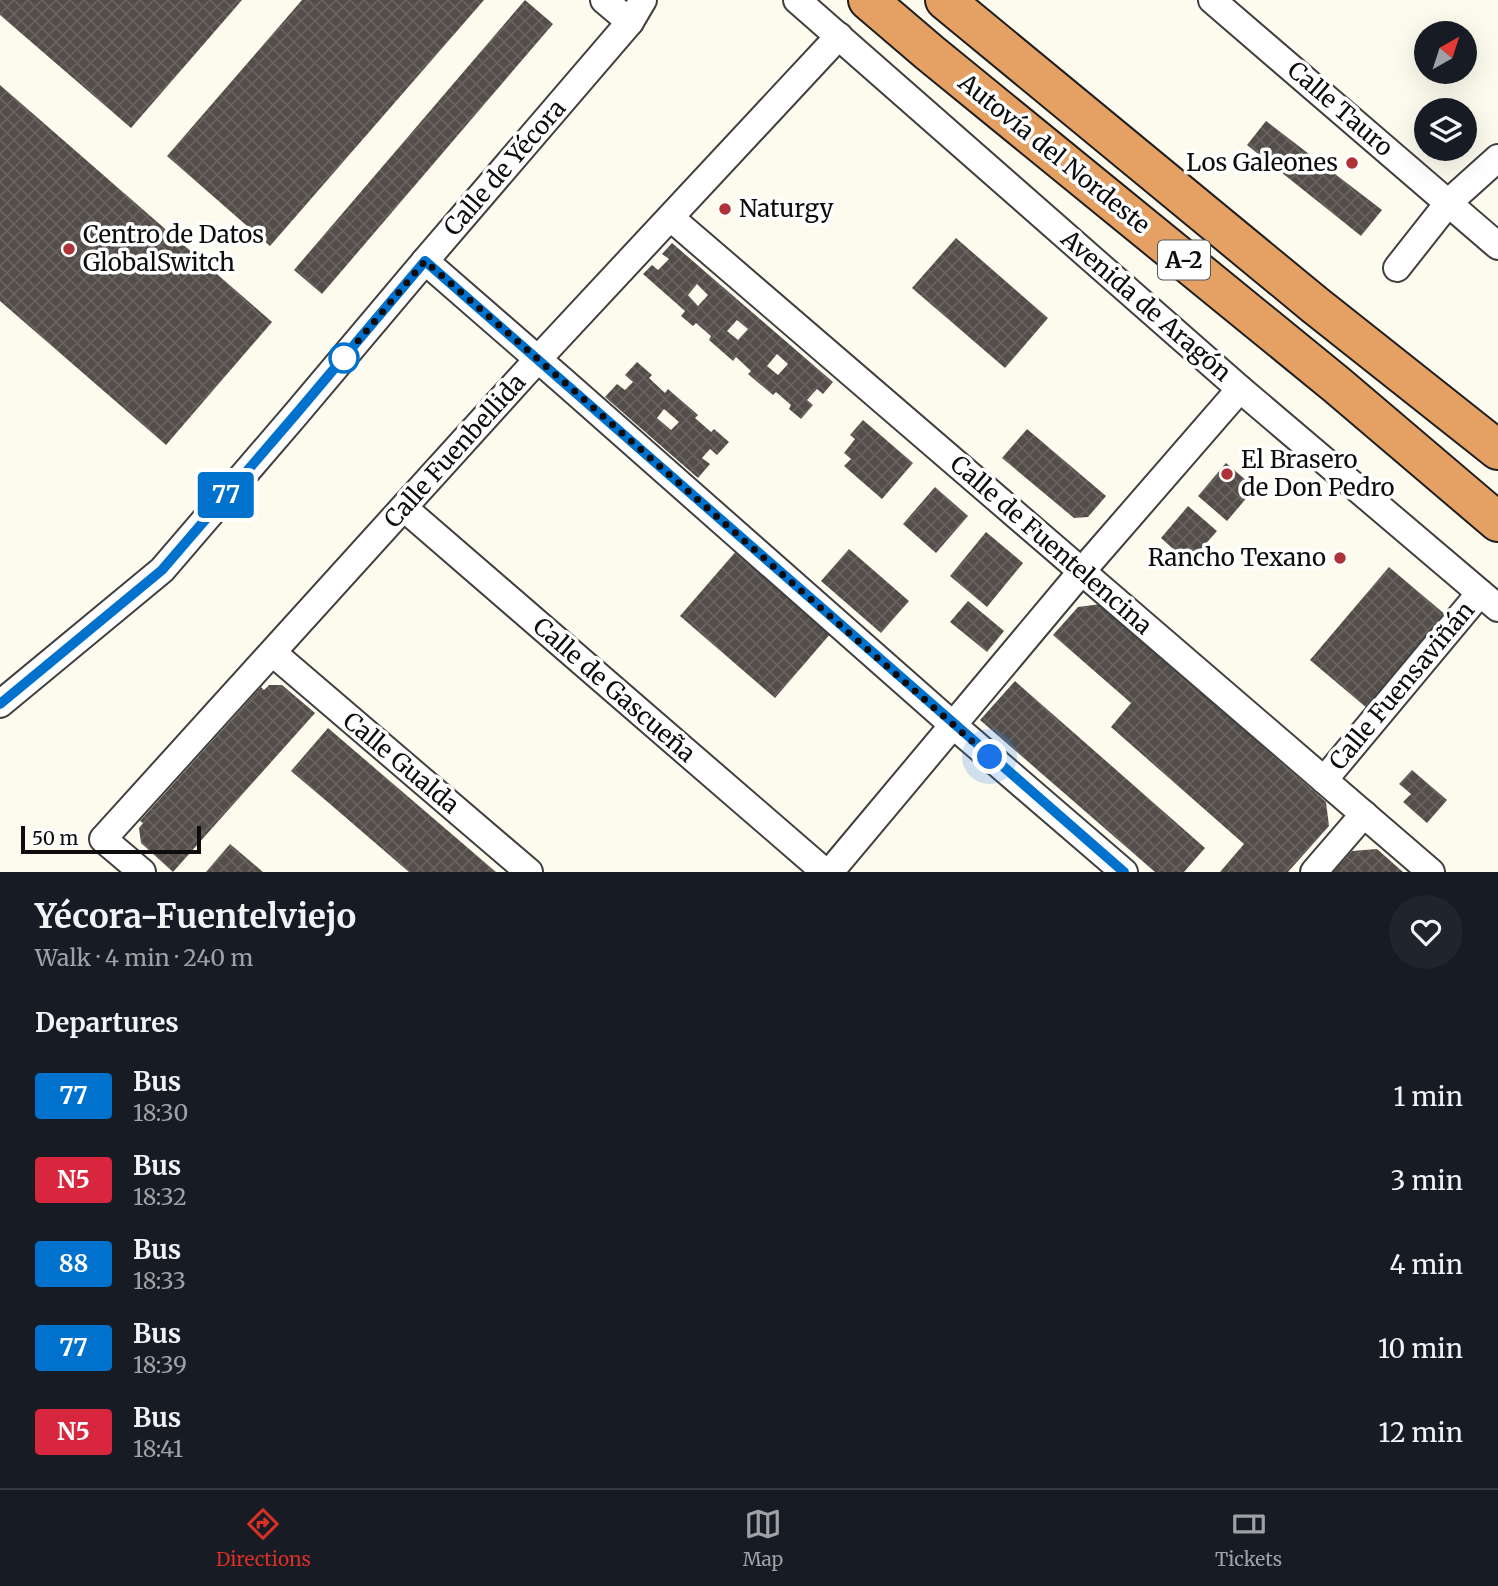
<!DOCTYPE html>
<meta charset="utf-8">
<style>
:root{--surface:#171b24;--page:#20242c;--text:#f1f3f6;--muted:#9ea1a6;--line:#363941;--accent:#d93025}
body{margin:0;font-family:Merriweather,serif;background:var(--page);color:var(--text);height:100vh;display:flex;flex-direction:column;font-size:26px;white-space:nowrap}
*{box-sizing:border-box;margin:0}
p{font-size:23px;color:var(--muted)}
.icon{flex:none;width:38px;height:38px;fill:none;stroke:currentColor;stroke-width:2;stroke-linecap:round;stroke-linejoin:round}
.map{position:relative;height:872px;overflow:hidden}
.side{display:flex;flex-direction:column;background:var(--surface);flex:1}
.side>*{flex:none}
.badge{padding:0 14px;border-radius:5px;font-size:24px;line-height:46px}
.needle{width:46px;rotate:39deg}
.controls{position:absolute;left:1414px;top:21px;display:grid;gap:14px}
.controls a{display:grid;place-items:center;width:63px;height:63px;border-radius:50%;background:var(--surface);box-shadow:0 7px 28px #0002;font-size:35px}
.scale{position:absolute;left:21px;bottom:18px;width:180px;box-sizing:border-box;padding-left:7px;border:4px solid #0d0d0d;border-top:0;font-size:19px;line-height:24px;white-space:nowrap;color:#0d0d0d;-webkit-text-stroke:5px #fff;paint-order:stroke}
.you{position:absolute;width:35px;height:35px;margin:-18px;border:5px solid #fff;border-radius:50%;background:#1a73e8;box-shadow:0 0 0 10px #1a73e833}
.map>.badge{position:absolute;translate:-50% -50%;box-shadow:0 0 0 4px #fff}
h2{padding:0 35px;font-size:26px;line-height:63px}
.round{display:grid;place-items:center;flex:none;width:74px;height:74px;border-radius:37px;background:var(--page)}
.summary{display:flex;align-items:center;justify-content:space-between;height:119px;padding:0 35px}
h1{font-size:33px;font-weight:700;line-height:52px}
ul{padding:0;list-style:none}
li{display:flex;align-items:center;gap:21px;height:84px;padding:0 35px}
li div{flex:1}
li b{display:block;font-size:26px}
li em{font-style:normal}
li .badge{min-width:77px;font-weight:700;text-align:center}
.dock{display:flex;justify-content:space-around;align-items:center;height:98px;border-top:2px solid var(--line);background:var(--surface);font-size:19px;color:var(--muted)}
.dock a{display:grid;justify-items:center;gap:4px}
.dock .current{color:var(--accent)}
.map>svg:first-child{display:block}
.building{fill:url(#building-cross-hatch);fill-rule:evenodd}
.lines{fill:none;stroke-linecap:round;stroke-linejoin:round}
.minor-casing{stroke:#404040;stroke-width:30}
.highway-casing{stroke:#1e1e1e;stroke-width:42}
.minor{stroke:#fff;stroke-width:26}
.highway{stroke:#e5a064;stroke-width:38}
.line-casing{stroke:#fff;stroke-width:16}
.line{stroke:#0072ce;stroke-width:10}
.walk{stroke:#0d0d0d;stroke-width:7;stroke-dasharray:0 12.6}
.poi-dot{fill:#ae3338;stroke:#fff;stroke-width:2.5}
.stop-dot{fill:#fff;stroke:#0072ce;stroke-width:3.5}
.labels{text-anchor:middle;stroke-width:7;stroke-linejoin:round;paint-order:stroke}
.shield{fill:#fff;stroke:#565656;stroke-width:2}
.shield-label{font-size:23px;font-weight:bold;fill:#0d0d0d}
.street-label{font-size:24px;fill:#0d0d0d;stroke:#fff}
.poi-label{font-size:24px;fill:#0d0d0d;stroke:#fff;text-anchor:start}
</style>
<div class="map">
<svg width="1498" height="872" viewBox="0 0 1498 872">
<defs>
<pattern id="building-cross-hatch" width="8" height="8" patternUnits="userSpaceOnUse" patternTransform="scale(1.75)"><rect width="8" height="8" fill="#544e4a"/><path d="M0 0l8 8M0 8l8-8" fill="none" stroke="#686360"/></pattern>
</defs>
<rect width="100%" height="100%" fill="#fdfaee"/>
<g class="building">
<path d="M0 0H242L131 128 0 15Z"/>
<path d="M302 0H484L270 246 167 156Z"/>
<path d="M525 0 553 24 322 294 294 270Z"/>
<path d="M0 85 272 322 166 445 0 301Z"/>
<path d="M1266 121 1382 210 1361 236 1247 145Z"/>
<path d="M956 238 1048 318 1005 368 912 288Z"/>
<path d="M672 243 833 382 823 394 817 389 807 400 813 405 801 419 789 409 791 405 776 392 773 395 761 385 748 374 751 371 736 357 733 361 709 340 711 336 704 330 696 323 693 326 681 316 685 311 643 274 652 265 658 270 669 259 662 254ZM697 284 708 295 698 306 688 295ZM737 320 748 329 738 340 727 331ZM777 354 788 364 778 375 767 366Z"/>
<path d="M637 362 652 375 649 378 665 393 668 389 698 415 695 418 711 432 714 429 729 442 717 455 710 449 702 458 710 464 698 478 605 397 617 384 625 390 633 382 625 375ZM664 409 679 422 671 430 657 418Z"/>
<path d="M863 420 913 463 882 499 844 466 851 459 844 453 855 439 850 435Z"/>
<path d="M1027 429 1106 496 1088 517 1074 518 1002 458Z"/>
<path d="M1226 463 1255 488 1227 521 1198 496Z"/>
<path d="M935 487 968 516 936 553 903 524Z"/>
<path d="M1188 506 1217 531 1189 563 1161 538Z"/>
<path d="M986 532 1023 563 987 607 950 576Z"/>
<path d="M849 549 909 601 881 633 821 581Z"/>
<path d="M737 550 831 633 775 698 680 616Z"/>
<path d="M1389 567 1447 616 1368 709 1310 660Z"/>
<path d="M968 601 1004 631 987 652 950 622Z"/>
<path d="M1101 604 1326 802 1329 826 1288 872H1220L1244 844 1111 727 1131 703 1053 635 1078 607Z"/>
<path d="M1015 681 1205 848 1184 872H1155L980 720Z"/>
<path d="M269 685H282L315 713 173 872 141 843 139 828 143 823 140 821 261 687 264 690Z"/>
<path d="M328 728 496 872H409L330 804 291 771Z"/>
<path d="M1412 770 1447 800 1427 823 1403 802 1411 794 1399 784Z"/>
<path d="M230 844 263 872H206Z"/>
<path d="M1377 849 1403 872H1333L1352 851Z"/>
</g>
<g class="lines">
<defs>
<g id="minor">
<path d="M604 0 630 22"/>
<path d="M797 0 1240 389 1498 608"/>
<path d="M1212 0 1498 246"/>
<path d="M671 218 1431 872"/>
<path d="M425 261 563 381 953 725 1124 872"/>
<path d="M1397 268 1449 202 1498 158"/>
<path d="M404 508 825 872"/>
<path d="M273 653 529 872"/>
<path d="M0 704 162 570 296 414 425 261 630 22 643 0"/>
<path d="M1324 780 1480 593"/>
<path d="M142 872 103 839 538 359 839 36"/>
<path d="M830 872 1082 571 1240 389"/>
<path d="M1314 872 1364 814"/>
</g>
<g id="highway">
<path d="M868 0 930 53 1337 385 1498 522"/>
<path d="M945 0 1315 305 1498 450"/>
</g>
</defs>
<use href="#minor" class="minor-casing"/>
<use href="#highway" class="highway-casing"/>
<use href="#minor" class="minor"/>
<use href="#highway" class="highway"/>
</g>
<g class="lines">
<defs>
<path id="line" d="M0 704 162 570 296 414 425 261C659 463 890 669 1124 872"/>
</defs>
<use href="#line" class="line-casing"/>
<use href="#line" class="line"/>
<path class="walk" d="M344 358 343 359 425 261 563 381 990 757"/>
</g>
<g class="poi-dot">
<circle cx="1352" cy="163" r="7"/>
<circle cx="725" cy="209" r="7"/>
<circle cx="69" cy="249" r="7"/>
<circle cx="1227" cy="474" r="7"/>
<circle cx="1340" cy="558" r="7"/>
</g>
<circle class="stop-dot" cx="344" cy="358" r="14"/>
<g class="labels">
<rect class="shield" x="1158" y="240.5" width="52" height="39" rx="5"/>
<g class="shield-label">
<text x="1184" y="268">A-2</text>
</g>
<g class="street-label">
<text transform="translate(1340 109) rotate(41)" y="8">Calle Tauro</text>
<text transform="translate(1054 154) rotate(39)" y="8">Autovía del Nordeste</text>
<text transform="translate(505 168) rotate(-49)" y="8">Calle de Yécora</text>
<text transform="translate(1146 306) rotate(41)" y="8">Avenida de Aragón</text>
<text transform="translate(455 451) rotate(-48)" y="8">Calle Fuenbellida</text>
<text transform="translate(1051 545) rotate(41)" y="8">Calle de Fuentelencina</text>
<text transform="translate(1402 686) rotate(-50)" y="8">Calle Fuensaviñán</text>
<text transform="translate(614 690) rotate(41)" y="8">Calle de Gascueña</text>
<text transform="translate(401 763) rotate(40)" y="8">Calle Gualda</text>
</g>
<g class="poi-label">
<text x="1338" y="171" text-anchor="end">Los Galeones</text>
<text x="739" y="217">Naturgy</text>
<text x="83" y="243">Centro de Datos<tspan x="83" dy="28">GlobalSwitch</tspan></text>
<text x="1241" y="468">El Brasero<tspan x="1241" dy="28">de Don Pedro</tspan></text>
<text x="1326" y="566" text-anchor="end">Rancho Texano</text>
</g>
</g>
</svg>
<div class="controls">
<a><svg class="needle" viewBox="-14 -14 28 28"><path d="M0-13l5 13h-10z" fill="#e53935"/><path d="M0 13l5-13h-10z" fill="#9ea1a6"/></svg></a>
<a><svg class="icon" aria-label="layers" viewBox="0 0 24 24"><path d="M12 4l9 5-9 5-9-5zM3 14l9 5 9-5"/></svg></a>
</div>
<div class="scale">50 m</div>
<div class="you" style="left:990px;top:757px"></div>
<b class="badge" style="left:226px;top:495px;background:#0072ce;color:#fff">77</b>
</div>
<section class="side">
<div class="summary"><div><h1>Yécora-Fuentelviejo</h1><p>Walk · 4 min · 240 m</p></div><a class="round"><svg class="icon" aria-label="heart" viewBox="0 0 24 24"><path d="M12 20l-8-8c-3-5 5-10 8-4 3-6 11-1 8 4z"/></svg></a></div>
<h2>Departures</h2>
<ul>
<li><span class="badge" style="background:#0072ce;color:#fff">77</span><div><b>Bus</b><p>18:30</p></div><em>1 min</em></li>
<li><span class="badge" style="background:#d7263d;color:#fff">N5</span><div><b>Bus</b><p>18:32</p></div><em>3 min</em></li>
<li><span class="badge" style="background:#0072ce;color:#fff">88</span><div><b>Bus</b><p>18:33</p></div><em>4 min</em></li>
<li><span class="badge" style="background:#0072ce;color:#fff">77</span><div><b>Bus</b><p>18:39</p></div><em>10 min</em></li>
<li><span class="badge" style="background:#d7263d;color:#fff">N5</span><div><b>Bus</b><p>18:41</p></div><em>12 min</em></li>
</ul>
</section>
<nav class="dock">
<a class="current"><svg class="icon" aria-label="directions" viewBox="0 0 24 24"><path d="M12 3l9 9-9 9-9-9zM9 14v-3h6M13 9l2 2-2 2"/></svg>Directions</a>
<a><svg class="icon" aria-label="map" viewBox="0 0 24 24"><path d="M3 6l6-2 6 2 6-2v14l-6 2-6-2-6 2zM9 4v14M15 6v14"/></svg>Map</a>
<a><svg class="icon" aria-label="tickets" viewBox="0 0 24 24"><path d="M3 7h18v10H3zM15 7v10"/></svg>Tickets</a>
</nav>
